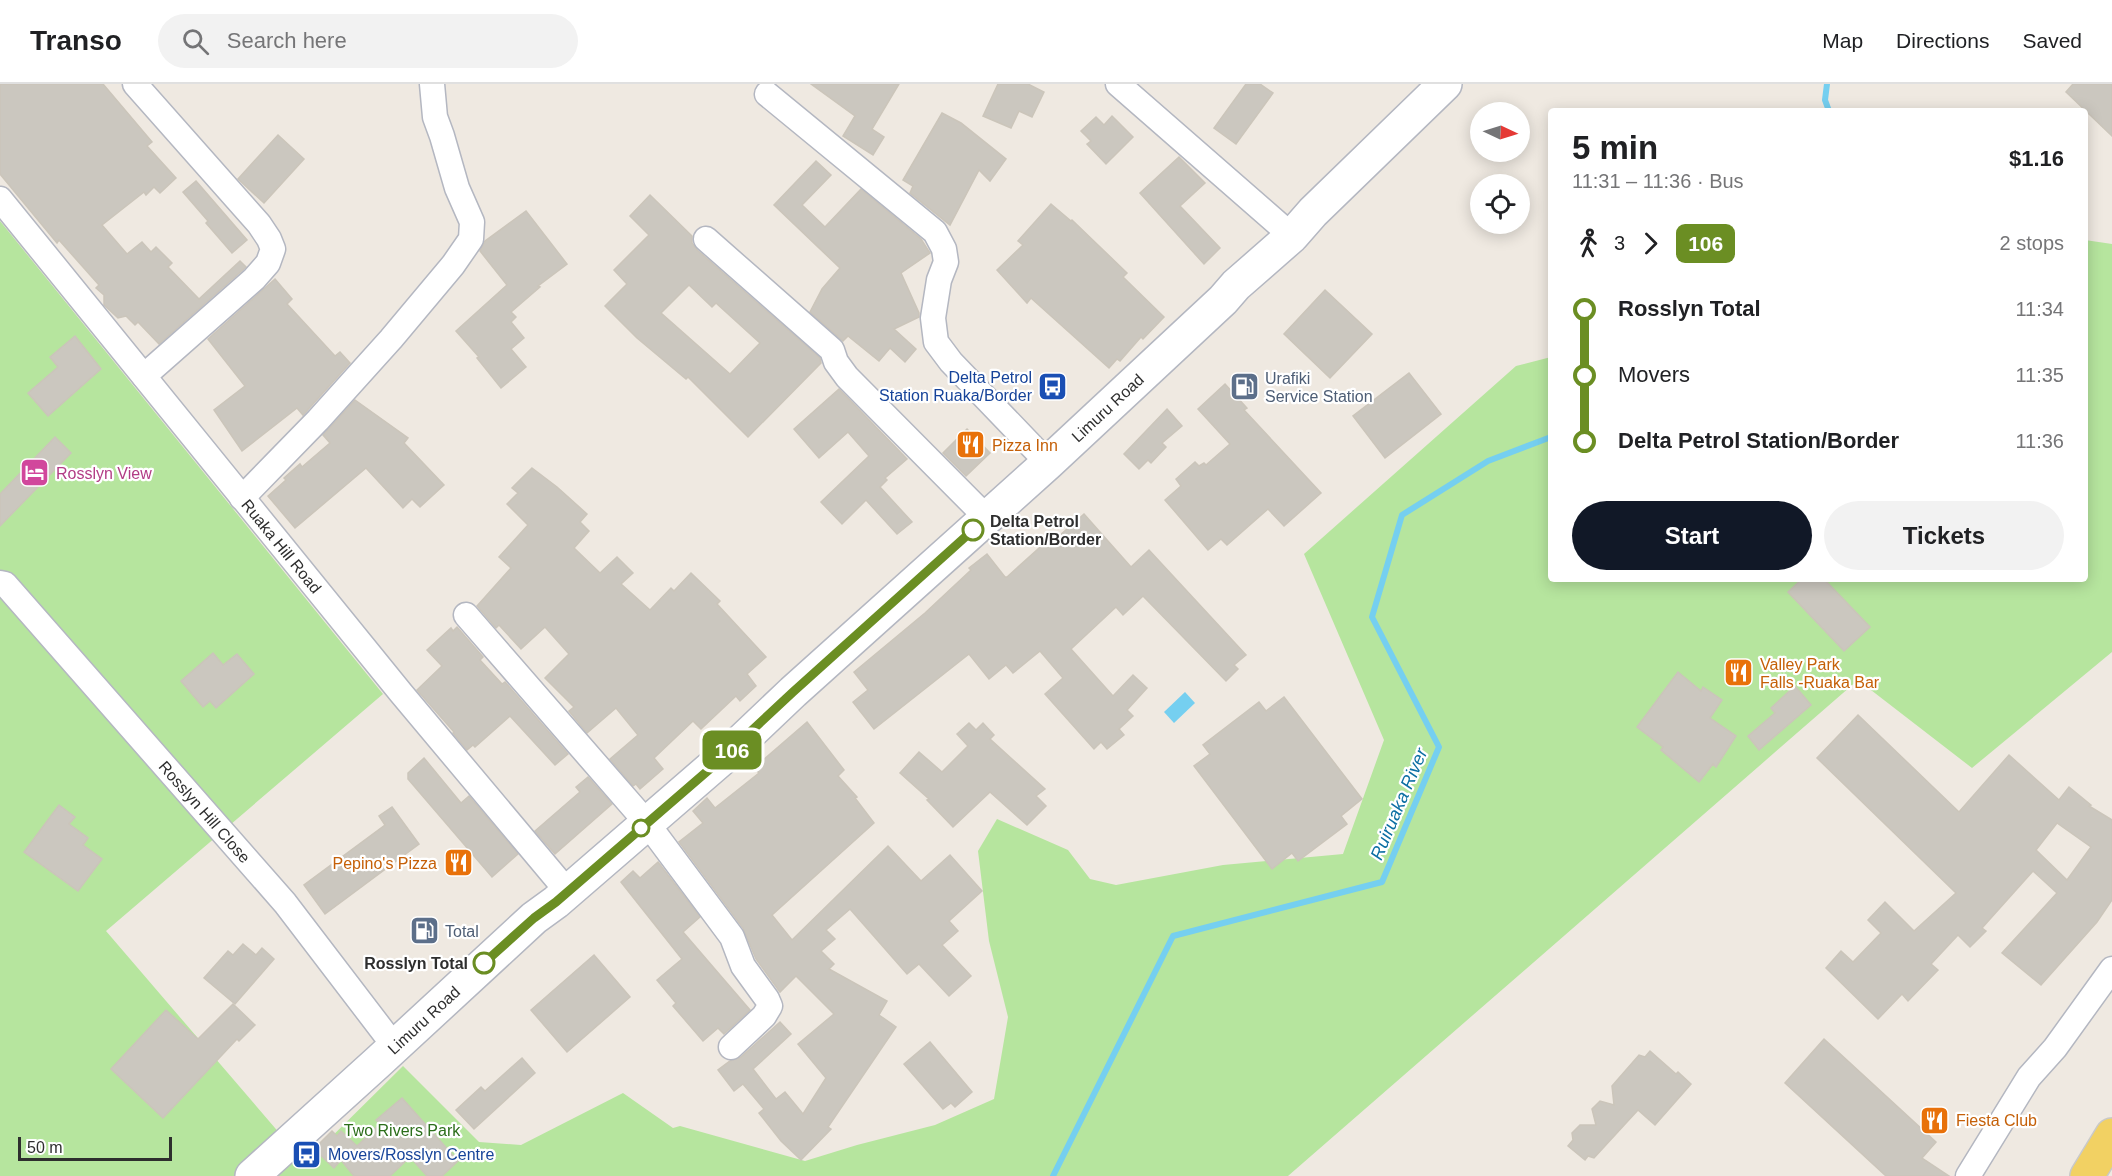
<!DOCTYPE html>
<meta charset="utf-8">
<style>
:root{--surface:#fff;--page:#f2f2f2;--text:#202124;--muted:#757577;--line:#e0e0e0;--accent:#111827}
body{margin:0;font-family:Arial,sans-serif;background:var(--page);color:var(--text);height:100vh;display:flex;flex-direction:column;font-size:22px;white-space:nowrap}
*{box-sizing:border-box;margin:0}
p{font-size:20px;color:var(--muted)}
.icon{flex:none;width:33px;height:33px;fill:none;stroke:currentColor;stroke-width:2;stroke-linecap:round;stroke-linejoin:round}
.map{position:relative;flex:1;overflow:hidden}
.panel{position:absolute;left:1548px;top:24px;width:540px;height:474px;display:flex;flex-direction:column;background:var(--surface);border-radius:6px;box-shadow:0 3px 15px #0003}
.panel>*{flex:none}
.badge{padding:0 12px;border-radius:9px;font-size:21px;line-height:39px}
.needle{width:39px;rotate:94deg}
.controls{position:absolute;left:1470px;top:18px;display:grid;gap:12px}
.controls a{display:grid;place-items:center;width:60px;height:60px;border-radius:50%;background:var(--surface);box-shadow:0 3px 15px #0003;font-size:30px}
.scale{position:absolute;left:18px;bottom:15px;width:154px;box-sizing:border-box;padding-left:6px;border:3px solid #2e2e2e;border-top:0;font-size:16px;line-height:21px;white-space:nowrap;color:#2e2e2e;-webkit-text-stroke:4px #fff;paint-order:stroke}
.map>.badge{position:absolute;translate:-50% -50%;box-shadow:0 0 0 3px #fff}
.legs{display:flex;align-items:center;gap:9px;height:66px;padding:0 24px;font-size:20px}
.legs p{margin-inline-start:auto}
.overview{display:flex;align-items:center;justify-content:space-between;height:102px;padding:0 24px}
h1{font-size:33px;font-weight:800;line-height:45px}
.action{display:flex;gap:12px;margin-top:auto;padding:12px 24px}
.action a{flex:1;height:69px;border-radius:36px;background:var(--accent);color:#fff;font-size:24px;font-weight:800;line-height:69px;text-align:center}
.action a+a{background:var(--page);color:var(--text)}
ul{padding:0 24px;list-style:none}
li{display:flex;align-items:center;gap:21px;height:66px;font-size:22px}
li i{display:grid;place-items:center;width:9px;height:100%;margin:0 8px;background:currentColor}
li i::after{content:'';width:15px;height:15px;margin:-8px;border:4px solid;border-radius:50%;background:var(--surface)}
li p{margin-inline-start:auto}
li:first-child i{background:linear-gradient(#0000 50%,currentColor 0)}
li:last-child i{background:linear-gradient(currentColor 50%,#0000 0)}
header{display:flex;align-items:center;gap:36px;box-sizing:border-box;height:84px;padding:0 30px;background:var(--surface);border-bottom:2px solid var(--line)}
header strong{font-size:28px}
nav{display:flex;gap:33px;margin-inline-start:auto;font-size:21px}
.search{width:420px;height:54px;background:var(--page);display:flex;align-items:center;gap:15px;box-sizing:border-box;padding:0 21px;border-radius:33px;color:var(--muted);font-size:22px}
.map>svg:first-child{display:block}
.green{fill:#b6e59e}
.water{fill:#75cff0}
.lines{fill:none;stroke-linecap:round;stroke-linejoin:round}
.stream{stroke:#75cff0;stroke-width:6}
.building{fill:#cbc7bf;stroke:#cbc5ba;stroke-width:1.5;fill-rule:evenodd}
.minor-casing{stroke:#b4b7c1;stroke-width:27}
.secondary-casing{stroke:#b4b7c1;stroke-width:36}
.primary-casing{stroke:#c9c9c9;stroke-width:36}
.minor{stroke:#fff;stroke-width:24}
.secondary{stroke:#fff;stroke-width:33}
.primary{stroke:#f2d163;stroke-width:33}
.line-1-casing{stroke:#fff;stroke-width:14}
.line-1{stroke:#6b8e23;stroke-width:9}
.stop-1-dot{fill:#fff;stroke:#6b8e23;stroke-width:3}
.labels{text-anchor:middle;stroke-width:4.5;stroke-linejoin:round;paint-order:stroke}
.transit-label{font-size:16px;fill:#164399;stroke:#fff;text-anchor:end}
.service-label{font-size:16px;fill:#4e5e75;stroke:#fff;text-anchor:start}
.street-label{font-size:16px;fill:#2e2e2e;stroke:#fff}
.food-label{font-size:16px;fill:#c56008;stroke:#fff;text-anchor:start}
.hotel-label{font-size:16px;fill:#b23c85;stroke:#fff;text-anchor:start}
.stop-label{font-size:16px;font-weight:bold;fill:#2e2e2e;stroke:#fff;text-anchor:start}
.park-label{font-size:16px;fill:#2c6e1b;stroke:#fff}
.water-label{font-size:18px;font-style:italic;fill:#0d6fa3;stroke:#fff}
</style>
<header>
<strong>Transo</strong>
<div class="search"><svg class="icon" aria-label="search" viewBox="0 0 24 24"><circle cx="10" cy="10" r="6"/><path d="M15 15l6 6"/></svg>Search here</div>
<nav><a>Map</a><a>Directions</a><a>Saved</a></nav>
</header>
<div class="map">
<svg width="2112" height="1092" viewBox="0 0 2112 1092">
<rect width="100%" height="100%" fill="#efe9e1"/>
<path class="green" d="M0 137 383 610 106 847 305 1079 403 982 479 1058 521 1061 623 1009 673 1044 680 1042 805 1077 857 1061 935 1041 994 1015 1008 933 989 857 978 767 997 735 1068 766 1090 795 1116 801 1223 781 1343 770 1384 656 1304 470 1516 282 1551 273V495H2085V156L2112 160V568L1972 684 1858 596 1288 1092H0Z"/>
<path class="water" d="M1185 608 1195 619 1174 639 1164 628Z"/>
<g class="lines">
<g class="stream">
<path d="M1827 0 1825 16 1829 27"/>
<path d="M1053 1092 1173 852 1382 798 1439 663 1372 533 1402 431 1488 377 1551 353"/>
</g>
</g>
<g class="building">
<path d="M0 0H103L152 58 147 62 176 94 160 109 154 103 146 111 144 108 102 141 127 170 142 158 151 168 156 163 172 179 168 183 199 215 240 177 246 183 159 260 138 238 135 241 126 232 118 234 104 221V211L96 204 99 201 59 156 57 159 0 90Z"/>
<path d="M811 0H899L872 45 884 53 873 71 843 52 855 32Z"/>
<path d="M998 0H1028L1044 8 1032 33 1019 27 1011 44 983 32Z"/>
<path d="M1246 0H1260L1273 9 1236 60 1214 44Z"/>
<path d="M2073 0H2112V52L2066 8Z"/>
<path d="M942 29 961 39 1006 75 990 97 979 86 950 141 910 109 913 102 903 96Z"/>
<path d="M1112 32 1133 53 1106 80 1087 60 1091 57 1081 47 1096 33 1104 41Z"/>
<path d="M278 51 304 75 264 119 238 95Z"/>
<path d="M1179 73 1205 99 1180 122 1220 164 1204 180 1140 109Z"/>
<path d="M816 77 831 91 802 121 825 143 861 105 921 155 930 169 901 189 919 229V233L894 245 916 265 905 278 890 264 879 277 848 252 843 257 810 228 822 205 840 184 774 121Z"/>
<path d="M196 97 247 156 232 169 206 139 208 137 183 108Z"/>
<path d="M650 111 692 152V159L697 166 820 274 821 279 748 353 688 293 686 295 637 254 605 222 627 200 614 186 649 151 630 132ZM689 201 712 223 716 219 760 259 730 290 661 229Z"/>
<path d="M1051 120 1071 137 1072 136 1127 189 1123 193 1164 233 1143 255 1141 253 1120 277 1117 275 1109 284 1031 214 1027 219 997 186 1023 161 1018 157Z"/>
<path d="M526 127 567 180 538 202 540 203 511 228 516 233 511 238 524 254 511 265 526 283 501 304 477 274 479 273 456 247 507 201 480 167 485 157Z"/>
<path d="M275 195 292 215 287 220 335 272 340 268 350 279 303 331 297 324 242 367 214 326 245 302 208 255Z"/>
<path d="M1325 206 1372 250 1330 294 1284 250Z"/>
<path d="M75 252 101 285 48 332 28 309 58 283 50 273Z"/>
<path d="M1409 289 1441 330 1385 374 1353 332Z"/>
<path d="M1225 300 1247 324 1244 326 1321 409 1284 442 1268 425 1227 461 1221 455 1208 466 1165 416 1181 402 1176 395 1195 378 1199 382 1204 379 1206 381 1230 360 1198 325Z"/>
<path d="M839 305 907 375 885 394 887 396 880 403 912 438 897 450 866 416 842 440 821 418 869 372 848 348 819 374 794 345Z"/>
<path d="M355 316 408 354 404 359 444 401 420 423 412 415 403 424 366 384 295 444 268 412 286 396 284 394 300 380 302 383 330 359 323 351Z"/>
<path d="M1167 325 1182 342 1162 359 1166 363 1151 379 1148 376 1139 385 1124 370Z"/>
<path d="M967 345 990 369 966 392 943 369Z"/>
<path d="M55 353 71 369 0 442V410Z"/>
<path d="M532 384 557 403 587 430 580 438 589 447 574 464 600 489 617 473 633 489 621 500 650 526 671 504 674 507 691 489 720 517 717 520 766 573 747 590 756 602 740 617 736 612 701 645 693 637 654 674 663 685 640 705 636 700 633 702 610 675 638 651 616 624 587 649 569 627 574 623 545 594 569 570 545 543 521 565 499 541 496 544 477 522 511 484 499 473 528 441 507 420 518 409 512 404Z"/>
<path d="M1084 430 1131 483 1149 466 1246 571 1234 581 1238 585 1226 597 1143 512 1123 531 1116 523 1071 565 1113 612 1133 591 1147 604 1127 626 1133 632 1119 645 1124 651 1107 665 1101 658 1094 665 1045 610 1063 594 1040 567 1013 589 1006 581 989 595 969 570 874 645 853 618 868 606 854 588 925 529 971 486 969 484 987 470 1005 493H1007L1048 456 1051 459Z"/>
<path d="M1802 495H1824L1870 543 1844 567 1788 508Z"/>
<path d="M457 543 483 573 480 576 502 600 505 598 568 670 555 681 510 632 475 663 473 661 467 666 453 649 454 648 417 606 442 582 427 566 451 544 453 547Z"/>
<path d="M213 569 223 581 237 570 254 590 216 624 210 617 203 623 181 597Z"/>
<path d="M1678 588 1701 607 1703 603 1722 616 1710 634 1736 652 1716 683 1713 680 1699 698 1661 666 1663 663 1637 643Z"/>
<path d="M1795 602 1811 621 1759 666 1748 652 1775 629 1771 624Z"/>
<path d="M1284 613 1362 715 1341 732 1347 740 1298 777 1292 769 1272 785 1194 682 1210 670 1203 661 1259 618 1266 627Z"/>
<path d="M1858 631 1959 728 2009 671 2059 716 2069 703 2091 721 2089 722 2112 736V816L2097 838 2041 901 2002 869 2057 809 2033 787 1982 844 1986 847 1970 863 1958 851 1931 880 1938 886 1908 917 1902 910 1878 935 1826 884 1841 867 1853 878 1881 849 1868 836 1885 818 1914 847 1956 809 1817 674ZM2057 739 2091 763 2067 796 2036 766Z"/>
<path d="M807 638 844 686 838 692 857 713 855 714 874 739 772 831 792 856 888 762 921 797 950 771 982 807 949 837 958 847 942 861 971 892 949 912 919 880 907 890 850 825 826 846 835 855 821 867 834 880 829 885 887 917 879 931 896 943 828 1043 831 1045 801 1076 781 1057 759 1029 764 1025 743 1000 734 1007 718 986 730 977 741 973 780 938 791 950 753 985 776 1015 785 1008 803 1030 826 994 798 960 834 930 796 892 780 908 756 875 743 844 679 758 703 739 693 727 707 714 715 724 759 689 754 684Z"/>
<path d="M969 639 976 646 983 639 994 651 990 655 1045 705 1036 712 1046 722 1027 741 990 708 953 743 927 716 929 715 900 689 919 668 942 688 968 662 957 650Z"/>
<path d="M424 674 461 719 469 712 518 770 492 793 408 695V689Z"/>
<path d="M588 693 612 720 555 770 535 747 580 708 576 703Z"/>
<path d="M59 721 75 733 69 740 88 754 83 761 102 775 78 807 24 768Z"/>
<path d="M392 723 419 760 325 830 304 801 385 741 379 732Z"/>
<path d="M658 778 700 833 683 848 750 926 724 950 718 944 703 957 673 922 676 919 657 896 682 875 621 798 633 787 640 794Z"/>
<path d="M243 860 256 871 262 864 274 875 235 920 204 894 228 867 233 871Z"/>
<path d="M594 871 630 913 567 968 531 926Z"/>
<path d="M233 920 255 941 239 957 237 955 163 1034 111 985 166 926 198 955Z"/>
<path d="M1824 955 1936 1058 1922 1074 1949 1092H1886L1785 999Z"/>
<path d="M930 958 972 1008 955 1023 951 1019 943 1025 904 980Z"/>
<path d="M1650 967 1676 990 1678 988 1691 1000 1655 1041 1638 1026 1594 1074 1588 1072 1585 1076 1568 1062 1573 1056 1572 1049 1580 1041H1596L1592 1025 1600 1017 1614 1021 1612 1002 1639 971 1645 973Z"/>
<path d="M522 974 535 989 474 1045 456 1026 481 1003 485 1007Z"/>
<path d="M402 1014 458 1077 442 1092H427L410 1073 390 1092H354L341 1076 334 1084 314 1065 332 1047 337 1052 341 1047 357 1062 380 1040 376 1036Z"/>
</g>
<g class="lines">
<defs>
<g id="minor">
<path d="M135 0 259 140 269 155 273 165 268 179 254 195 144 292"/>
<path d="M1118 0 1292 152"/>
<path d="M767 10 935 148 944 165 946 178 939 196 933 234 936 258 951 278 1048 379"/>
<path id="s1" d="M0 115 401 609 567 807"/>
<path d="M706 155 832 266 836 278 847 293 986 433"/>
<path d="M242 414 318 336 391 255 453 181 471 155 472 138 457 104 442 52 435 33 432 0"/>
<path id="s2" d="M0 499 5 500 285 819 395 963"/>
<path d="M466 531 647 739 732 853 743 882 767 915 770 922 764 932 731 963"/>
<path d="M1968 1092 2029 993 2055 964 2112 885"/>
</g>
<g id="secondary">
<path id="s3" d="M252 1092 378 978 534 834 556 818 733 665 793 608 1048 379 1223 216 1236 201 1292 152 1313 128 1445 0"/>
</g>
<path id="primary" d="M2087 1092 2112 1051"/>
</defs>
<use href="#minor" class="minor-casing"/>
<use href="#secondary" class="secondary-casing"/>
<use href="#primary" class="primary-casing"/>
<use href="#minor" class="minor"/>
<use href="#secondary" class="secondary"/>
<use href="#primary" class="primary"/>
</g>
<g class="lines">
<defs>
<path id="line-1" d="M484 879 534 834 556 818 719 677 793 608 973 446"/>
</defs>
<use href="#line-1" class="line-1-casing"/>
<use href="#line-1" class="line-1"/>
</g>
<defs>
<symbol id="bus-square" viewBox="-11 -11 22 22"><rect x="-9" y="-9" width="18" height="18" rx="4" fill="#1a4fb4" stroke="#fff"/><path d="M-5-6H5V4H4V6H2V4H-2V6H-4V4H-5ZM-3.5-4V0h7V-4ZM-3.5 1.2v1.5H-2V1.2ZM2 1.2v1.5H3.5V1.2Z" fill="#fff"/></symbol>
<symbol id="fuel-square" viewBox="-11 -11 22 22"><rect x="-9" y="-9" width="18" height="18" rx="4" fill="#5c6f8a" stroke="#fff"/><path d="M-5.5-6h7V0h2V4h1.3V-2.5L3-4.5l.8-.8L6-3V5H2.5V1h-1V6h-7ZM-4.2-4.7v3.2H.2V-4.7Z" fill="#fff"/></symbol>
<symbol id="restaurant-square" viewBox="-11 -11 22 22"><rect x="-9" y="-9" width="18" height="18" rx="4" fill="#e8710a" stroke="#fff"/><path d="M-5-6h1v4h1v-4h1v4h1v-4h1v5L-1.5 .5V6h-2V.5L-5-1ZM5-6V6H3V1.5H1.5Q1.5-4 5-6Z" fill="#fff"/></symbol>
<symbol id="hotel-square" viewBox="-11 -11 22 22"><rect x="-9" y="-9" width="18" height="18" rx="4" fill="#d1479c" stroke="#fff"/><path d="M-6-4.5h1.5V1H6V5H4.5V3h-9V5H-6ZM-4 0a1.8 1.8 0 1 1 3.6 0ZM.5 0V-2.5h3Q6-2.5 6 0Z" fill="#fff"/></symbol>
</defs>
<g fill-rule="evenodd">
<use href="#bus-square" x="1036" y="286" width="33" height="33"/>
<use href="#fuel-square" x="1228" y="286" width="33" height="33"/>
<use href="#restaurant-square" x="954" y="344" width="33" height="33"/>
<use href="#hotel-square" x="18" y="372" width="33" height="33"/>
<use href="#restaurant-square" x="1722" y="572" width="33" height="33"/>
<use href="#restaurant-square" x="442" y="762" width="33" height="33"/>
<use href="#fuel-square" x="408" y="830" width="33" height="33"/>
<use href="#restaurant-square" x="1918" y="1020" width="33" height="33"/>
<use href="#bus-square" x="290" y="1054" width="33" height="33"/>
</g>
<g class="stop-1-dot">
<circle cx="973" cy="446" r="10"/>
<circle cx="641" cy="744" r="8"/>
<circle cx="484" cy="879" r="10"/>
</g>
<g class="labels">
<g class="transit-label">
<text x="1032" y="299">Delta Petrol<tspan x="1032" dy="18">Station Ruaka/Border</tspan></text>
<text x="328" y="1076" text-anchor="start">Movers/Rosslyn Centre</text>
</g>
<g class="service-label">
<text x="1265" y="300">Urafiki<tspan x="1265" dy="18">Service Station</tspan></text>
<text x="445" y="853">Total</text>
</g>
<g class="street-label">
<text dy="6" stroke="none"><textPath href="#s3" startOffset="1150">Limuru Road</textPath></text>
<text dy="6" stroke="none"><textPath href="#s1" startOffset="447">Ruaka Hill Road</textPath></text>
<text dy="6" stroke="none"><textPath href="#s2" startOffset="308">Rosslyn Hill Close</textPath></text>
<text dy="6" stroke="none"><textPath href="#s3" startOffset="232">Limuru Road</textPath></text>
</g>
<g class="food-label">
<text x="992" y="367">Pizza Inn</text>
<text x="1760" y="586">Valley Park<tspan x="1760" dy="18">Falls -Ruaka Bar</tspan></text>
<text x="437" y="785" text-anchor="end">Pepino's Pizza</text>
<text x="1956" y="1042">Fiesta Club</text>
</g>
<g class="hotel-label">
<text x="56" y="395">Rosslyn View</text>
</g>
<g class="stop-label">
<text x="990" y="443">Delta Petrol<tspan x="990" dy="18">Station/Border</tspan></text>
<text x="468" y="885" text-anchor="end">Rosslyn Total</text>
</g>
<g class="park-label">
<text x="402" y="1052">Two Rivers Park</text>
</g>
<g class="water-label">
<text transform="translate(1399 720) rotate(-67)" y="6">Ruiruaka River</text>
</g>
</g>
</svg>
<div class="controls">
<a><svg class="needle" viewBox="-14 -14 28 28"><path d="M0-13l5 13h-10z" fill="#e53935"/><path d="M0 13l5-13h-10z" fill="#757577"/></svg></a>
<a><svg class="icon" aria-label="locate" viewBox="0 0 24 24"><circle cx="12" cy="12" r="6"/><path d="M12 2v4M12 18v4M2 12h4M18 12h4"/></svg></a>
</div>
<div class="scale">50 m</div>
<b class="badge" style="left:732px;top:666px;background:#6b8e23;color:#fff">106</b>
<section class="panel">
<div class="overview"><div><h1>5 min</h1><p>11:31 – 11:36 · Bus</p></div><b>$1.16</b></div>
<div class="legs"><svg class="icon" aria-label="walk" viewBox="0 0 24 24"><circle cx="13" cy="4" r="2"/><path d="M13 8l-2 6 4 7M11 14l-3 7M7 12l3-4h3l4 4"/></svg>3<svg class="icon" aria-label="forward" viewBox="0 0 24 24"><path d="M9 5l7 7-7 7"/></svg><b class="badge" style="background:#6b8e23;color:#fff">106</b><p>2 stops</p></div>
<ul>
<li><i style="color:#6b8e23"></i><b>Rosslyn Total</b><p>11:34</p></li>
<li><i style="color:#6b8e23"></i><span>Movers</span><p>11:35</p></li>
<li><i style="color:#6b8e23"></i><b>Delta Petrol Station/Border</b><p>11:36</p></li>
</ul>
<div class="action"><a>Start</a><a>Tickets</a></div>
</section>
</div>
